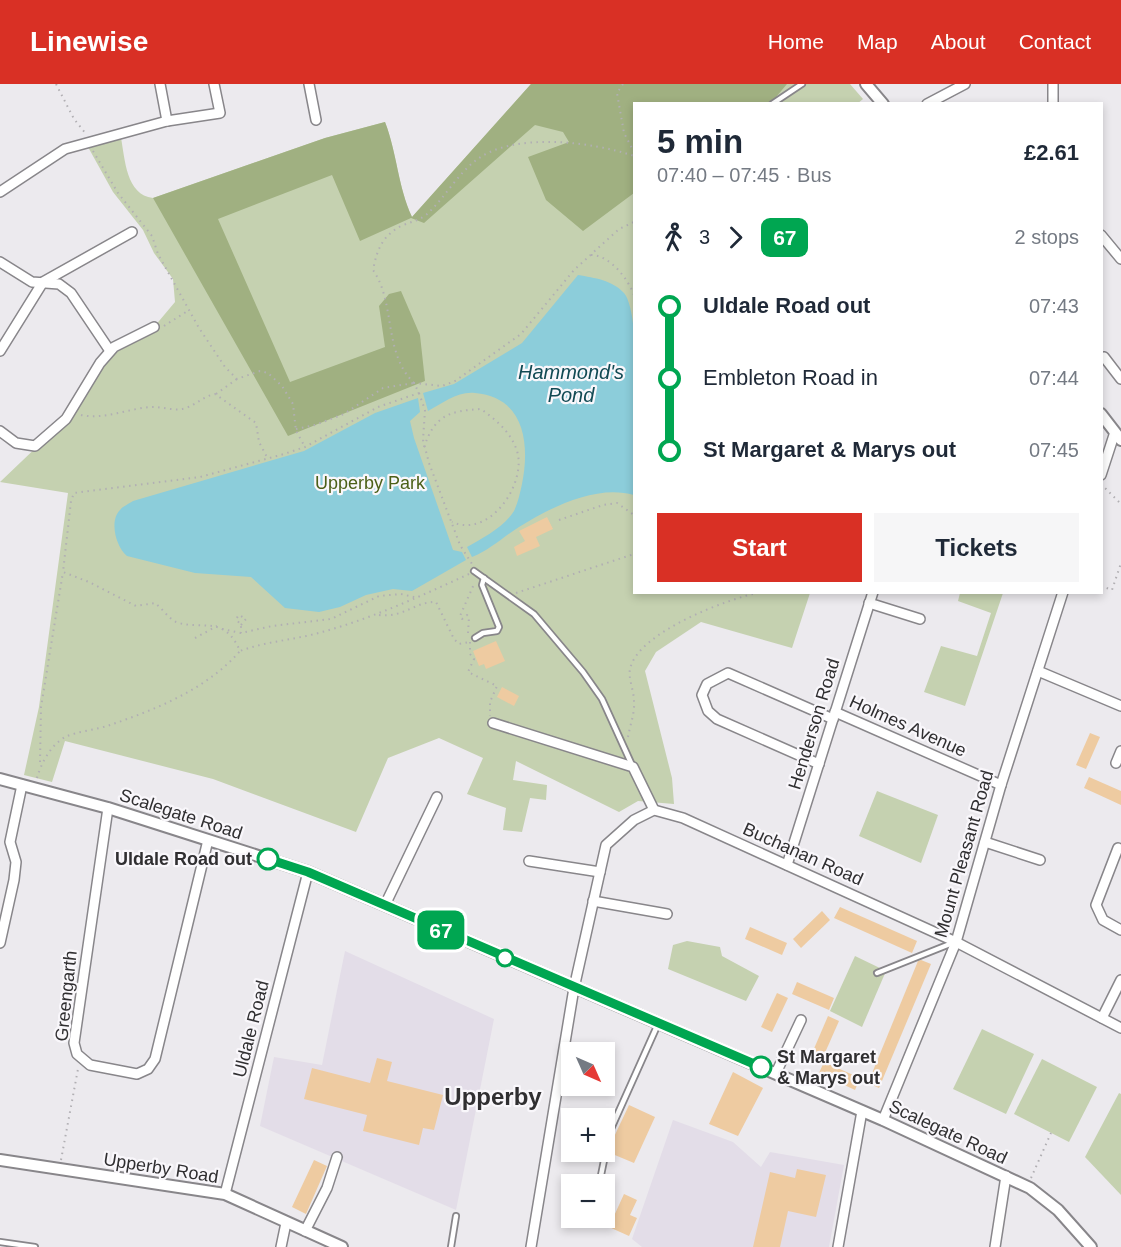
<!DOCTYPE html>
<meta charset="utf-8">
<style>
:root{--surface:#fff;--page:#f6f6f7;--text:#1f2937;--muted:#747a83;--accent:#d93025}
body{margin:0;font-family:Helvetica,sans-serif;background:var(--page);color:var(--text);height:100vh;display:flex;flex-direction:column;font-size:22px;white-space:nowrap}
*{box-sizing:border-box;margin:0}
p{font-size:20px;color:var(--muted)}
.icon{flex:none;width:33px;height:33px;fill:none;stroke:currentColor;stroke-width:2;stroke-linecap:round;stroke-linejoin:round}
.map{position:relative;flex:1;overflow:hidden}
.drawer{position:absolute;left:633px;top:18px;width:470px;height:492px;display:flex;flex-direction:column;background:var(--surface);border-radius:0px;box-shadow:0 3px 9px #0003}
.drawer>*{flex:none}
.badge{padding:0 12px;border-radius:9px;font-size:21px;line-height:39px}
.needle{width:39px;rotate:135deg}
.fabs{position:absolute;left:561px;top:958px;display:grid;gap:12px}
.fabs a{display:grid;place-items:center;width:54px;height:54px;border-radius:0px;background:var(--surface);box-shadow:0 3px 9px #0003;font-size:30px}
.map>.badge{position:absolute;translate:-50% -50%;box-shadow:0 0 0 3px #fff}
.legs{display:flex;align-items:center;gap:9px;height:66px;padding:0 24px;font-size:20px}
.legs p{margin-inline-start:auto}
.head{display:flex;align-items:center;justify-content:space-between;height:102px;padding:0 24px}
h1{font-size:33px;font-weight:800;line-height:45px}
.button{display:flex;gap:12px;margin-top:auto;padding:12px 24px}
.button a{flex:1;height:69px;border-radius:0px;background:var(--accent);color:#fff;font-size:24px;font-weight:800;line-height:69px;text-align:center}
.button a+a{background:var(--page);color:var(--text)}
ul{padding:0 24px;list-style:none}
li{display:flex;align-items:center;gap:21px;height:72px;font-size:22px}
li i{display:grid;place-items:center;width:9px;height:100%;margin:0 8px;background:currentColor}
li i::after{content:'';width:15px;height:15px;margin:-8px;border:4px solid;border-radius:50%;background:var(--surface)}
li p{margin-inline-start:auto}
li:first-child i{background:linear-gradient(#0000 50%,currentColor 0)}
li:last-child i{background:linear-gradient(currentColor 50%,#0000 0)}
header{display:flex;align-items:center;gap:36px;box-sizing:border-box;height:84px;padding:0 30px;background:var(--accent);color:#fff}
header strong{font-size:28px}
nav{display:flex;gap:33px;margin-inline-start:auto;font-size:21px}
.map>svg:first-child{display:block}
.built{fill:#e3dde8}
.green{fill:#c5d1b0}
.forest{fill:#a0b081}
.water{fill:#8ccdda}
.building{fill:#eecba1}
.lines{fill:none;stroke-linecap:round;stroke-linejoin:round}
.service-casing{stroke:#88868a;stroke-width:8}
.minor-casing{stroke:#88868a;stroke-width:12}
.tertiary-casing{stroke:#88868a;stroke-width:14}
.path{stroke:#b1afb3;stroke-width:2;stroke-dasharray:1.5 4.5;stroke-linecap:butt}
.service{stroke:#fff;stroke-width:4.5}
.minor{stroke:#fff;stroke-width:9}
.tertiary{stroke:#fff;stroke-width:10}
.line-1-casing{stroke:#fff;stroke-width:14}
.line-1{stroke:#00a651;stroke-width:9}
.stop-1-dot{fill:#fff;stroke:#00a651;stroke-width:3}
.labels{text-anchor:middle;stroke-width:4.5;stroke-linejoin:round;paint-order:stroke}
.park-label{font-size:18px;fill:#4c6019;stroke:#f9f7fb}
.street-label{font-size:18px;fill:#302f31;stroke:#f9f7fb}
.stop-label{font-size:18px;font-weight:bold;fill:#302f31;stroke:#f9f7fb;text-anchor:end}
.water-label{font-size:20px;font-style:italic;fill:#114a54;stroke:#f9f7fb}
.district-label{font-size:24px;font-weight:bold;fill:#302f31;stroke:#f9f7fb}
</style>
<header>
<strong>Linewise</strong>
<nav><a>Home</a><a>Map</a><a>About</a><a>Contact</a></nav>
</header>
<div class="map">
<svg width="1121" height="1163" viewBox="0 0 1121 1163">
<rect width="100%" height="100%" fill="#eceaee"/>
<g class="built">
<path d="M345 867 494 935 456 1126 260 1042 274 973 322 981Z"/>
<path d="M673 1036 733 1058 761 1083 770 1068 844 1081 829 1163H642L632 1155Z"/>
</g>
<g class="green">
<path d="M531 0H850L863 15 857 20H634V508L810 509 792 564 701 538 656 568 645 587 672 694 674 720 638 717 619 728 516 677 513 696 547 701 546 716 530 714 522 748 503 746 506 724 467 710 483 674 439 654 388 674 356 748 213 695 65 657 52 698 24 691 39 623 68 409 0 398 66 335 100 279 154 243 175 218 173 195 154 169 143 146 113 108 88 63 121 54C125 75 126 111 153 114L325 54 385 38C397 69 398 103 412 133Z"/>
<path d="M960 509H1003L965 622 924 608 941 562 977 572 991 529 958 517Z"/>
<path d="M877 707 938 731 921 779 859 752Z"/>
<path d="M687 857 720 863 722 872 759 892 746 917 668 885 673 861Z"/>
<path d="M855 872 886 887 862 943 830 927Z"/>
<path d="M982 945 1034 970 1006 1030 953 1005Z"/>
<path d="M1042 975 1097 1003 1069 1058 1014 1030Z"/>
<path d="M1119 1009 1121 1010V1111L1085 1073Z"/>
</g>
<path class="forest" d="M531 0H787L771 19 634 20V109L583 147 546 116 528 73 569 58 563 48 535 41 424 139 411 134 360 157 332 91 218 135 290 298 385 263 379 222 389 210 401 207 420 251 425 297 288 352 153 114 325 54 385 38C397 69 398 103 412 133Z"/>
<g class="water">
<path d="M578 191C595 194 612 196 624 209 643 231 635 376 634 411 597 400 551 423 519 443 503 453 490 466 472 473L467 463C483 454 504 443 514 427 518 419 520 409 522 400 530 361 525 313 475 309 458 307 443 319 428 327L423 309 454 300 522 259Z"/>
<path d="M418 314 420 328 410 337 414 354 453 466 462 468 466 476 412 507 393 505 366 511 340 523 319 528 285 524 251 493 195 489 127 472C116 463 109 437 120 426 123 422 129 420 133 417L304 367 375 329Z"/>
</g>
<g class="building">
<path d="M547 433 553 445 536 453 540 462 517 472 514 463 525 457 519 447Z"/>
<path d="M496 557 505 577 486 585 484 580 479 582 473 567Z"/>
<path d="M502 603 519 612 514 622 497 613Z"/>
<path d="M1090 649 1100 653 1086 685 1076 681Z"/>
<path d="M1089 693 1121 707V721L1084 704Z"/>
<path d="M840 823 917 857 912 869 834 834Z"/>
<path d="M822 827 830 836 801 864 793 855Z"/>
<path d="M750 843 787 859 782 871 745 855Z"/>
<path d="M921 876 931 880 879 1004 868 999 918 877Z"/>
<path d="M797 898 834 914 829 926 792 910Z"/>
<path d="M777 909 788 914 772 948 761 943Z"/>
<path d="M828 932 839 937 824 971 813 967Z"/>
<path d="M377 974 392 978 387 997 443 1011 434 1046 423 1044 419 1061 363 1047 367 1031 304 1015 312 984 370 999Z"/>
<path d="M824 978 860 994 855 1006 819 989Z"/>
<path d="M733 988 763 1004 738 1052 709 1040Z"/>
<path d="M629 1021 655 1033 634 1079 610 1069 613 1055Z"/>
<path d="M314 1076 327 1082 306 1130 292 1123Z"/>
<path d="M797 1085 826 1091 816 1133 788 1127 780 1163H753L770 1088 795 1094Z"/>
<path d="M624 1110 637 1116 630 1131 637 1134 629 1152 609 1143Z"/>
</g>
<g class="lines">
<defs>
<g id="service">
<path d="M772 20 802 0"/>
<path d="M474 487 534 530 583 588 602 615 632 681"/>
<path d="M475 554 483 549 497 547 499 543 482 501 484 494"/>
<path d="M877 889 955 858"/>
<path d="M599 1101 610 1047 658 940"/>
<path d="M0 1158 35 1163"/>
<path d="M451 1163 456 1132"/>
</g>
<g id="minor">
<path d="M160 0 167 37"/>
<path d="M309 0 316 36"/>
<path d="M1053 0V20"/>
<path d="M927 20 965 0"/>
<path d="M0 108 65 65 167 37 220 29 214 0"/>
<path d="M1101 151 1121 175"/>
<path d="M0 178 32 198 59 200 71 209 110 267"/>
<path d="M0 267 43 198 132 148"/>
<path d="M1104 273 1121 295"/>
<path d="M0 347 16 359 35 362 66 335 100 279 114 263 154 243"/>
<path d="M1101 391 1115 348"/>
<path d="M869 519 920 535"/>
<path d="M1038 587 1121 622"/>
<path d="M835 628 1001 701"/>
<path d="M493 639 633 683 654 726"/>
<path d="M1116 679 1121 667"/>
<path d="M819 680 717 635 708 627 702 611 707 600 728 589 833 635"/>
<path d="M108 724 74 959 77 970 90 981 137 990 148 985 155 975 208 756"/>
<path d="M985 758 1040 776"/>
<path d="M1118 764 1096 821 1103 836 1121 846"/>
<path d="M529 777 600 788"/>
<path d="M787 781 873 508"/>
<path d="M593 817 667 830"/>
<path d="M385 821 437 713"/>
<path d="M0 859 14 796 16 778 10 758 22 701"/>
<path d="M1102 934 1121 896"/>
<path d="M776 989 801 936"/>
<path d="M883 1036 956 858 1001 701 1063 508"/>
<path d="M225 1110 308 788"/>
<path d="M305 1147 327 1104 337 1073"/>
<path d="M281 1163 286 1139"/>
<path d="M531 1163 574 904 606 761 634 736 654 726 683 734 956 858 1121 944"/>
<path d="M838 1163 862 1027"/>
<path d="M995 1163 1006 1092"/>
</g>
<g id="tertiary">
<path d="M866 0 883 20"/>
<path d="M1101 330 1121 356"/>
<path d="M0 695 108 724 308 788 883 1036 1030 1104 1058 1126 1091 1163"/>
<path d="M0 1076 225 1110 342 1163"/>
</g>
</defs>
<use href="#service" class="service-casing"/>
<use href="#minor" class="minor-casing"/>
<use href="#tertiary" class="tertiary-casing"/>
<g class="path">
<path d="M56 0 74 35 86 50"/>
<path d="M623 0 617 9 624 49 634 68"/>
<path d="M93 67 118 109 152 152 158 170 199 244 225 283 237 295 260 287 268 289 282 302 293 320 296 347 305 363"/>
<path d="M591 171C610 171 628 195 634 211"/>
<path d="M164 242 189 226"/>
<path d="M414 299C383 269 396 219 373 186 377 166 382 152 401 142 410 138 418 137 426 131 444 115 456 92 475 77 512 47 594 58 634 72"/>
<path d="M419 309 425 326 423 356 429 379 460 461 472 480"/>
<path d="M216 310 237 295"/>
<path d="M81 331C103 336 127 325 150 323 162 322 173 328 186 324 197 320 204 312 215 310L256 339 259 358 268 375"/>
<path d="M296 345 315 341 344 330 383 304 414 299"/>
<path d="M424 363C435 331 449 327 481 325 496 336 511 348 517 367 527 398 491 455 452 438"/>
<path d="M1101 400 1121 420"/>
<path d="M559 436 603 421 617 419 634 431"/>
<path d="M469 490C421 512 373 534 322 548 295 556 267 557 240 567 224 530 202 547 176 538 169 535 162 524 155 519L136 522 89 498 63 488 71 417 74 409 200 393 284 370 305 363 378 323 419 309 414 299 442 302 455 297 521 250 574 186 619 145 634 138"/>
<path d="M1101 502 1112 506 1121 479"/>
<path d="M516 509 634 470"/>
<path d="M379 531C404 534 416 517 436 518L454 555 459 560 469 558"/>
<path d="M241 541 246 535 239 531 236 535 241 541V549"/>
<path d="M222 545 241 549 272 542 331 535 379 512 401 510 418 514"/>
<path d="M468 549 469 533 467 531 462 535 460 532 474 500"/>
<path d="M195 554 217 542"/>
<path d="M470 558V570L474 575 468 588 497 602 490 618V632"/>
<path d="M628 653C630 641 635 629 634 617 634 607 628 594 630 585 638 548 727 515 761 508"/>
<path d="M40 678 41 623 63 488"/>
<path d="M37 694C41 679 51 661 65 653 78 647 96 646 110 641 157 625 207 605 240 567"/>
<path d="M61 1076 78 985"/>
<path d="M1031 1094 1051 1049"/>
</g>
<use href="#service" class="service"/>
<use href="#minor" class="minor"/>
<use href="#tertiary" class="tertiary"/>
</g>
<g class="lines">
<defs>
<path id="line-1" d="M268 775 308 788 761 983"/>
</defs>
<use href="#line-1" class="line-1-casing"/>
<use href="#line-1" class="line-1"/>
</g>
<g class="stop-1-dot">
<circle cx="268" cy="775" r="10"/>
<circle cx="505" cy="874" r="8"/>
<circle cx="761" cy="983" r="10"/>
</g>
<g class="labels">
<g class="park-label">
<text x="370" y="405">Upperby Park</text>
</g>
<g class="street-label">
<text transform="translate(814 640) rotate(-73)" y="6">Henderson Road</text>
<text transform="translate(908 642) rotate(24)" y="6">Holmes Avenue</text>
<text transform="translate(181 730) rotate(18)" y="6">Scalegate Road</text>
<text transform="translate(803 770) rotate(24)" y="6">Buchanan Road</text>
<text transform="translate(964 770) rotate(-74)" y="6">Mount Pleasant Road</text>
<text transform="translate(66 912) rotate(-84)" y="6">Greengarth</text>
<text transform="translate(251 945) rotate(-76)" y="6">Uldale Road</text>
<text transform="translate(948 1048) rotate(25)" y="6">Scalegate Road</text>
<text transform="translate(161 1084) rotate(9)" y="6">Upperby Road</text>
</g>
<g class="stop-label">
<text x="252" y="781">Uldale Road out</text>
<text x="777" y="979" text-anchor="start">St Margaret<tspan x="777" dy="21">&amp; Marys out</tspan></text>
</g>
<g class="water-label">
<text x="571" y="295">Hammond's<tspan x="571" dy="23">Pond</tspan></text>
</g>
<g class="district-label">
<text x="493" y="1021">Upperby</text>
</g>
</g>
</svg>
<div class="fabs">
<a><svg class="needle" viewBox="-14 -14 28 28"><path d="M0-13l5 13h-10z" fill="#e53935"/><path d="M0 13l5-13h-10z" fill="#747a83"/></svg></a>
<a>+</a>
<a>−</a>
</div>
<b class="badge" style="left:441px;top:846px;background:#00a651;color:#fff">67</b>
<section class="drawer">
<div class="head"><div><h1>5 min</h1><p>07:40 – 07:45 · Bus</p></div><b>£2.61</b></div>
<div class="legs"><svg class="icon" aria-label="walk" viewBox="0 0 24 24"><circle cx="13" cy="4" r="2"/><path d="M13 8l-2 6 4 7M11 14l-3 7M7 12l3-4h3l4 4"/></svg>3<svg class="icon" aria-label="forward" viewBox="0 0 24 24"><path d="M9 5l7 7-7 7"/></svg><b class="badge" style="background:#00a651;color:#fff">67</b><p>2 stops</p></div>
<ul>
<li><i style="color:#00a651"></i><b>Uldale Road out</b><p>07:43</p></li>
<li><i style="color:#00a651"></i><span>Embleton Road in</span><p>07:44</p></li>
<li><i style="color:#00a651"></i><b>St Margaret &amp; Marys out</b><p>07:45</p></li>
</ul>
<div class="button"><a>Start</a><a>Tickets</a></div>
</section>
</div>
